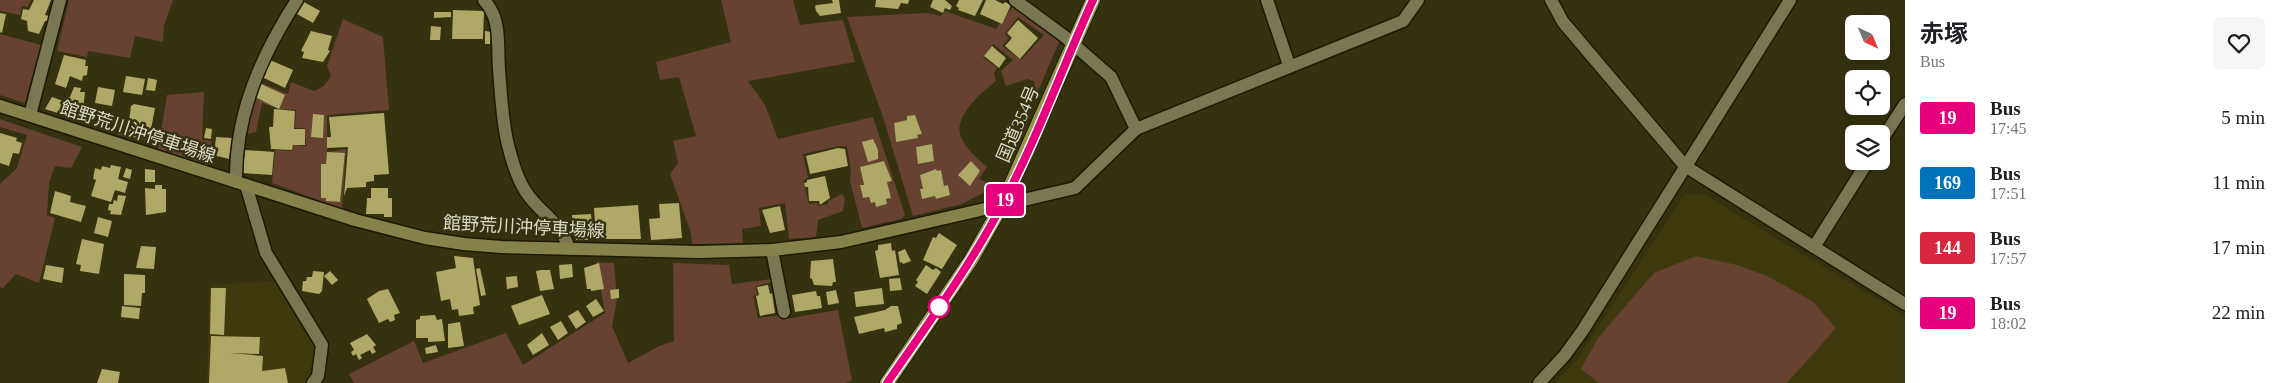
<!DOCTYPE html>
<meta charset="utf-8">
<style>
:root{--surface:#fff;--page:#f6f6f6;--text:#202124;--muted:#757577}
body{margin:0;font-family:"Times New Roman","Noto Sans JP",serif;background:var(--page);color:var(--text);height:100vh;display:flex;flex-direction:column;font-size:19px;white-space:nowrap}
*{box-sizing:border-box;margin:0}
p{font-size:16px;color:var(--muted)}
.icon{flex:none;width:28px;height:28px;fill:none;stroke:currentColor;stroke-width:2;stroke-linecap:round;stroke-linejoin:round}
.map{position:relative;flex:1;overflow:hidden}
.sheet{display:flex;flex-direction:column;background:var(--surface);width:375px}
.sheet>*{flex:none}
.badge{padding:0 10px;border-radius:4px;font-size:18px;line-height:32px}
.needle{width:32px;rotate:136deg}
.tools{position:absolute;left:1845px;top:15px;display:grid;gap:10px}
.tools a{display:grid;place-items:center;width:45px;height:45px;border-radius:8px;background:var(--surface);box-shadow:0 2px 12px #0003;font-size:25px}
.map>.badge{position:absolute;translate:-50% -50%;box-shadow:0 0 0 2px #fff}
.round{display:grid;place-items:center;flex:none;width:52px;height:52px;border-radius:8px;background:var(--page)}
.overview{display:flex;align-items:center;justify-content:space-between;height:85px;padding:0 15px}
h1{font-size:24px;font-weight:700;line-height:38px}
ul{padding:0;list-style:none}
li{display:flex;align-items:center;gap:15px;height:65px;padding:0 15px}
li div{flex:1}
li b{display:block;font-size:19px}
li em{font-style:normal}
li .badge{min-width:55px;font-weight:700;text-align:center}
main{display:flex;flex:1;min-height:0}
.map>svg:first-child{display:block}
.built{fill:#3e3a0e}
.green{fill:#684231;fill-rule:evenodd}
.building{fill:#aea966}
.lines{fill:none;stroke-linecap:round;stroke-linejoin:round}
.minor-casing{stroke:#1c1a02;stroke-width:15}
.tertiary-casing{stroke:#1c1a02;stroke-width:15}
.secondary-casing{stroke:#1c1a02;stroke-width:15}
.trunk-casing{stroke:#1c1a02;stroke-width:16}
.minor{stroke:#7a7753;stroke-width:12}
.tertiary{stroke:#7a7753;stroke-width:12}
.secondary{stroke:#86824c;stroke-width:12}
.trunk{stroke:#9a9442;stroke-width:14}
.line-casing{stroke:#fff;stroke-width:11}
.line{stroke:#e6007e;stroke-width:8}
.stop-dot{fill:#fff;stroke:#e6007e;stroke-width:2.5}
.labels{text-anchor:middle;stroke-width:5;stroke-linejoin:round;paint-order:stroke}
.street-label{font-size:18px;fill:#dddcc9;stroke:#353210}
</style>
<main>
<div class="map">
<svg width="1905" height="383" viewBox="0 0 1905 383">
<rect width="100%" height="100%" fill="#353210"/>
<g class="built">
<path d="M1685 194 1705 195 1905 316V383H1555L1578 358Z"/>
<path d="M273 281 314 341V368L306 383H207L210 285Z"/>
</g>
<g class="green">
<path d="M0 0H31L28 7 22 6 20 15 0 11Z"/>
<path d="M69 0H173L164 25 163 42 135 36 130 58 88 51 87 57 57 51Z"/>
<path d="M721 0H793L800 25 842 20 844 23 855 62 748 81 765 105 778 139 873 117 905 215 901 219 862 228 850 181 851 171 847 146H839L803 154 808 177 803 181 809 204 817 203 819 206 828 204V201L842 194 845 198 843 211 818 220 816 237 789 239 785 203 759 208 761 226 742 229 743 243 692 244 691 233 670 174 678 163 673 141 696 136 679 77 660 80 656 62 731 42ZM884 161 892 181 887 182 891 198 886 199 887 204 876 207 875 202 871 203 869 197 863 198 860 186 864 185 860 167Z"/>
<path d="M1014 5 1060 40 1007 163 1001 160 1035 82 1027 79 1006 86 1001 71 1013 60 993 44 983 57 997 68 994 73 996 81C983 91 952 117 961 137 966 149 977 158 987 167L979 179 993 185 990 189 962 204 913 216 883 117 847 17 927 13 941 16 945 11 996 29ZM1018 17 1044 35 1021 60 1002 46 1009 38 1005 34ZM915 115 922 134 917 135V138L896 142 894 123 907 120V116ZM932 145 934 161 919 164 916 147ZM936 169 937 171 941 170 944 186 948 185 950 194 937 199 935 196 922 199 920 190 923 189 920 175Z"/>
<path d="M343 19 383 37 389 110 327 115V152L346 149 342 209 272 183 275 150 292 151 294 145 306 146 305 128H295L296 110 279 109 262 103 256 132 245 134 259 82 288 94 291 82 314 91 324 86 331 76 327 66ZM327 153 345 154 340 202 326 201V198H321V164H326Z"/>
<path d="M0 34 41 45 25 103 0 95Z"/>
<path d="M204 92 202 140 212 141 207 166 158 150 167 95Z"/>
<path d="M0 119 82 147 71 168 55 166 49 183 47 215 55 218 39 283 16 274 3 288 0 287V184L17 168 27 135 0 127Z"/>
<path d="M1696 256 1737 265 1767 276 1812 301 1836 328 1787 383H1599L1581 369 1598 338 1654 273Z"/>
<path d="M596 262 614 263 617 300 612 326 628 363 659 346 674 341 673 263 729 265 732 284 771 279 772 282 756 286 757 295 753 296 758 318 784 315 785 319 838 310 852 380 846 383H354L349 374 414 341 423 363 506 333 523 365 605 313Z"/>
</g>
<g class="building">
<path d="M34 0H51L45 15 49 16 47 21H45L39 34 28 31 27 21 21 19 23 9 29 10Z"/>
<path d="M832 0H839L841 13 820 16 816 11 815 6 817 5 833 3Z"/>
<path d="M876 0H909L908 4 901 3 898 9 875 7Z"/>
<path d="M933 0H945L952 6 950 10 945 8 943 13 930 7Z"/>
<path d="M959 0H983L975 16 958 10 959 8 956 6Z"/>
<path d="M986 0H995L1003 4 1005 2 1011 5 1002 24 980 14Z"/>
<path d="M304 2 320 11 313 23 297 14Z"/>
<path d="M453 10 484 11 483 39H452Z"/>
<path d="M434 12H451V17L434 18Z"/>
<path d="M0 13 6 14 2 33 0 32Z"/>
<path d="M1018 20 1038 38 1020 59 1005 46 1012 38 1007 33Z"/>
<path d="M431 26 441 27 440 40H430Z"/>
<path d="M311 31 332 36 328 50 330 51 323 62 302 58 304 52 301 51Z"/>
<path d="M485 31 491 32 490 44H485Z"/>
<path d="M992 46 1006 58 999 68 984 56Z"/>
<path d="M64 55 86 60 85 66H88L87 75 83 76 82 81 70 76 66 88 55 84Z"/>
<path d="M270 60 293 70 285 88 262 77Z"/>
<path d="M126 76 145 79 142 95 123 92Z"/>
<path d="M148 78 157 80 155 91 146 90Z"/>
<path d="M261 84 285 95 279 109 255 97Z"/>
<path d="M74 87 81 88 80 92H85L82 119 65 116 68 97H70Z"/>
<path d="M98 87 115 90 112 106 95 103Z"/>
<path d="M52 97 63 101 61 114 45 109Z"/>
<path d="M134 104 155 108 149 140 128 136 129 133 125 132V136L117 134 118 127 125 128 126 120 129 121 131 106Z"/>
<path d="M274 109 295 111 294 129H305V145H293L292 150 271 149 269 127H273Z"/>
<path d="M384 113 389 174 374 175V181L366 182V187L347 188 344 196 348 147 327 148V137H331L329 117Z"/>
<path d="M313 114 324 115 323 138 311 137Z"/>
<path d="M915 115 922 134 917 135 918 138 896 142 894 123 907 120V116Z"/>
<path d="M206 128 212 129 211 139 204 138Z"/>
<path d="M0 133 17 138 16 141 22 143 19 154 13 153 9 166 0 163Z"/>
<path d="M216 137 232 138 229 159 213 155 212 146H215Z"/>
<path d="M873 139 878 150V159L868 162 862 142Z"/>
<path d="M932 144 934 161 918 164 916 147Z"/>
<path d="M838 148 845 149 848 166 810 174 806 156Z"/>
<path d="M245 150 274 152 272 175 243 173Z"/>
<path d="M327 152 345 153 340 202 326 201V198H321V164H326Z"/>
<path d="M884 161 892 181 887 182 891 198 886 199 887 204 876 207 875 202 871 203 869 197 863 198 860 185H864L860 167Z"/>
<path d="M971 161 980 171 970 186 958 175Z"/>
<path d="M111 165 121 167 118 179 128 182 125 193 115 190 111 202 91 196 96 180 93 179 95 168 101 170 102 166 110 168Z"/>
<path d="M126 168 132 170 130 179 123 177Z"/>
<path d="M145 169 155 170V182H145Z"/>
<path d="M936 169 937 171 941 170 944 186 948 185 950 195 936 199 935 196 922 199 920 189H923L920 175Z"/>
<path d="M825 176 830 198 820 205 819 201H809L808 187H805L804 183 807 182V180Z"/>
<path d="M155 185H162V189H166V212L146 215 145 188 155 189Z"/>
<path d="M371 188H388V198H392V217H384V214H366L367 198H371Z"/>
<path d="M55 191 71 196 70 202 86 206 81 222 50 213Z"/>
<path d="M118 195 126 196 121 215 110 214 111 211 108 210 109 204H113L114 200 117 201Z"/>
<path d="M679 203 682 238 651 240 649 219 660 218 659 204Z"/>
<path d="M638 205 641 239H596L594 208Z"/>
<path d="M780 206 785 230 770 233 762 210Z"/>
<path d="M591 214 594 240H576V236L573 237 572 215Z"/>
<path d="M98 217 112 221 108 237 94 233Z"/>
<path d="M939 233 957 245 942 269 923 260 933 237 936 238Z"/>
<path d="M82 239 104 244 99 274 80 271 81 265 76 264Z"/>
<path d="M891 243 892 251 895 250 899 275 880 278 875 251 878 250V245Z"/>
<path d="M141 246 156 247 154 269 136 268Z"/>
<path d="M905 249 911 261 903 264 902 262 900 263 898 252Z"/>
<path d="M454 256 473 258 480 305 473 307 474 314 459 316 458 309 452 310 450 299 441 301 436 272 456 268Z"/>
<path d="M833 259 836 282H833L832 286 814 285 812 279 810 278 811 261Z"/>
<path d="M599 263 604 289 591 291V289H587L584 268Z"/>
<path d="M572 264 573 277 560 279 559 265Z"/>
<path d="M46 265 64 268 62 283 43 279Z"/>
<path d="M926 265 933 270 936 268 941 272 927 294 915 286 918 282 916 280Z"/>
<path d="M480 268 486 295 481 296 476 269Z"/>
<path d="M541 270H550L554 289 540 291 536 271Z"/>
<path d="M313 271 324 272 322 291 319 294 302 291 303 281H306L307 277H312Z"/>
<path d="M330 271 338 280 332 285 324 276Z"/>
<path d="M124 274 145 275V293H142L141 306 124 305Z"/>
<path d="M517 276 518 287 507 289 506 277Z"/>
<path d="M900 278 902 290 890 291 889 279Z"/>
<path d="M768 285 770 294 772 293 775 313 760 316 756 296 759 295 757 287Z"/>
<path d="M211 288H226L224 335 210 334Z"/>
<path d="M882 288 884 304 856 307 854 292Z"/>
<path d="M388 289 400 313 394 315 395 320 390 322 388 319 379 323 367 299 379 291Z"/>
<path d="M619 289V298L611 299 610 290Z"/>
<path d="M836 290 839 303 828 305 826 292Z"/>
<path d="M816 291 817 296H820L822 308 795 312 792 295Z"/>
<path d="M542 295 550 314 519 325 511 306Z"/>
<path d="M596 299 604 311 593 317 586 306Z"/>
<path d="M122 306 140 308 139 319 121 317Z"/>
<path d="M891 306H898L902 323 897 325V329L885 332 884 328 859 334 854 317 885 310Z"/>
<path d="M578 310 586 322 576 329 568 316Z"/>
<path d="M435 315 437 320 442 319 445 341 428 342V338H416V320L420 319V316Z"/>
<path d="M561 321 568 333 558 340 550 327Z"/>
<path d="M460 322 464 346 448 348V324Z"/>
<path d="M542 333 549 345 533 355 527 345Z"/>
<path d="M367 334 376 345 373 347 376 352 372 354 370 350 360 355 362 358 359 360 356 354 353 356 351 352 354 350 350 343Z"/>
<path d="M211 336 260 337 259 354 230 353 263 356 262 371 285 368 288 383H209Z"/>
<path d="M436 345 438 352 426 354 425 348Z"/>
<path d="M102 369 120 372 118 383H97Z"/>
</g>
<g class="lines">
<defs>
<g id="minor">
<path d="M484 0C502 20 497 44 499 69 501 94 502 121 508 145 512 161 517 179 526 192 540 214 561 221 569 249"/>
<path d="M1015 0 1064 36 1111 77 1136 129 1403 21 1418 0"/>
<path d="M1267 0 1289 65"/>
<path d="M1551 0 1563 22 1685 166"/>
<path d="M30 115 60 0"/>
<path d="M1881 141 1905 104"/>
<path d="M236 182C235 114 261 56 297 0"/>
<path d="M246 185 266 253 322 345 318 376 313 383"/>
<path d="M1002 205 1075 188 1136 129"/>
<path d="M1814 247 1868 161"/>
<path d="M772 250 784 312"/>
</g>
<g id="tertiary">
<path d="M1685 166 1905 304"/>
<path d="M1539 383 1565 355 1583 330 1790 0"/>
</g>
<path id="secondary" d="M0 106 355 220 425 238 464 244 501 247 698 252 772 250 841 242 1002 205"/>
<path id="trunk" d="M887 383 971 260 1002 205 1093 0"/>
</defs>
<use href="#minor" class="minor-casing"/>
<use href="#tertiary" class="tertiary-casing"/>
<use href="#secondary" class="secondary-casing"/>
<use href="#trunk" class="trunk-casing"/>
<use href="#minor" class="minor"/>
<use href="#tertiary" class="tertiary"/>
<use href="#secondary" class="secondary"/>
<use href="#trunk" class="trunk"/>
</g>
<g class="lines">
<defs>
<path id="line" d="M887 383C927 325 969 268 1002 205 1037 139 1062 68 1093 0"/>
</defs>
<use href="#line" class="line-casing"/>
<use href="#line" class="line"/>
</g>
<circle class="stop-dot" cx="939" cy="307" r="10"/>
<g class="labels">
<g class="street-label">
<text transform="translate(1018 124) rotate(-67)" y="6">国道354号</text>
<text transform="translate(138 132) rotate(18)" y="6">館野荒川沖停車場線</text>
<text transform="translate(524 227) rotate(3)" y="6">館野荒川沖停車場線</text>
</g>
</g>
</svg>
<div class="tools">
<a><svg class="needle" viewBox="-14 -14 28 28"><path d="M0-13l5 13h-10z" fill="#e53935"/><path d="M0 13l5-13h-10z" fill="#757577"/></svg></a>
<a><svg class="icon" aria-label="locate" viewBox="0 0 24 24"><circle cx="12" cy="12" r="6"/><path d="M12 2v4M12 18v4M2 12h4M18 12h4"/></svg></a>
<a><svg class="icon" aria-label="layers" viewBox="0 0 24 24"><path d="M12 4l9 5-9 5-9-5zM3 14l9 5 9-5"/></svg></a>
</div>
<b class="badge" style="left:1005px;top:200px;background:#e6007e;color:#fff">19</b>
</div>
<section class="sheet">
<div class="overview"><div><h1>赤塚</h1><p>Bus</p></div><a class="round"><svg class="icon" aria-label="heart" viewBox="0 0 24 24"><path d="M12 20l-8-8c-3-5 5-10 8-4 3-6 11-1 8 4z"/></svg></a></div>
<ul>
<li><span class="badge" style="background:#e6007e;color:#fff">19</span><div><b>Bus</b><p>17:45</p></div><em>5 min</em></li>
<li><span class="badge" style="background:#0072bc;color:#fff">169</span><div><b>Bus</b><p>17:51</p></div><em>11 min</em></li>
<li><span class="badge" style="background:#d7263d;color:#fff">144</span><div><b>Bus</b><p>17:57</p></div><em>17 min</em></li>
<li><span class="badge" style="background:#e6007e;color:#fff">19</span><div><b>Bus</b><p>18:02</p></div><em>22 min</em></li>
</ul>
</section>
</main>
